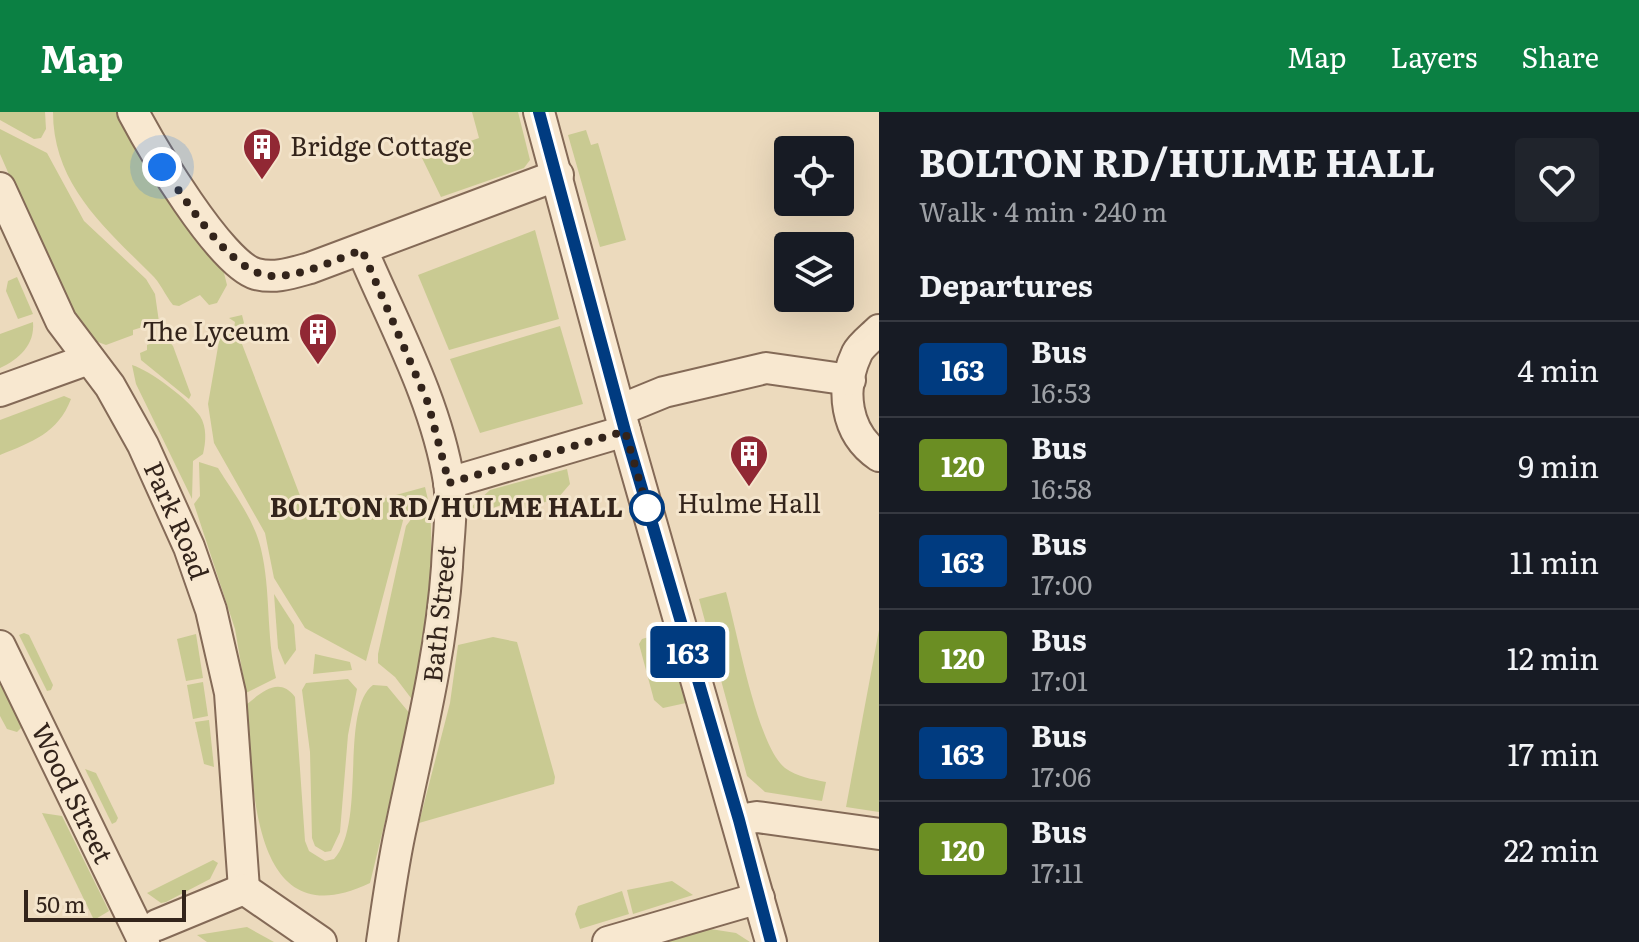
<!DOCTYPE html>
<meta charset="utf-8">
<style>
:root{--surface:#171b24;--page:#20242c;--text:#f1f3f6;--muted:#9ea1a6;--line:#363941;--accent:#0b8043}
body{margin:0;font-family:Literata,serif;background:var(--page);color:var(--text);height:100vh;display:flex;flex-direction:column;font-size:30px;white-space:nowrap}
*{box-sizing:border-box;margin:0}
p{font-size:26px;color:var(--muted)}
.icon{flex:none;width:44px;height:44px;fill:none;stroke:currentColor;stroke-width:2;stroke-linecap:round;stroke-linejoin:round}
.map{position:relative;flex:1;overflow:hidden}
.details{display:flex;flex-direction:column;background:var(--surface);width:760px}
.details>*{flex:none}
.badge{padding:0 16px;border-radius:6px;font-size:28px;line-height:52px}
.fabs{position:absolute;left:774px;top:24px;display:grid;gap:16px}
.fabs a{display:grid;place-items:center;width:80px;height:80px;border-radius:8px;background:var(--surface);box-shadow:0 8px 32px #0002;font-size:40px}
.scale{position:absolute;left:24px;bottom:20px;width:162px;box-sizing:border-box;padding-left:8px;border:4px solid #33241b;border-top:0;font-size:22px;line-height:28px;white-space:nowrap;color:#33241b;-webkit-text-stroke:6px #f4e5cc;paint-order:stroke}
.you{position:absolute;width:40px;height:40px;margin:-20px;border:6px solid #fff;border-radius:50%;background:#1a73e8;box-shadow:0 0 0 12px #1a73e833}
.map>.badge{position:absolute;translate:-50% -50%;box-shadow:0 0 0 4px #fff}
h2{padding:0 40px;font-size:30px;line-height:72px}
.round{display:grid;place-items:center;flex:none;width:84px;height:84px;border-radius:8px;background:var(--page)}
.summary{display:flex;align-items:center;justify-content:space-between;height:136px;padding:0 40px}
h1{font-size:38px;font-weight:700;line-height:60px}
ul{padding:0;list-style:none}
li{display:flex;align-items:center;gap:24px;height:96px;padding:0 40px;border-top:2px solid var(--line)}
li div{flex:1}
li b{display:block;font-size:30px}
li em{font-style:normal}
li .badge{min-width:88px;font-weight:700;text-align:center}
header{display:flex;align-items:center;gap:48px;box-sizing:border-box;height:112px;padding:0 40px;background:var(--accent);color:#fff}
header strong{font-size:38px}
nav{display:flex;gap:44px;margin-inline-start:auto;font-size:28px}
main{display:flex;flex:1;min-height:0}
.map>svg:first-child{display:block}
.green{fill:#c9ca92}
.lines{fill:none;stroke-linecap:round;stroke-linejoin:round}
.minor-casing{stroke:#846a57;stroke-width:34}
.minor{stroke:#f8e8d0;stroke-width:30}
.line-casing{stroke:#fff;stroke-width:18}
.line{stroke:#003b80;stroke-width:12}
.walk{stroke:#33241b;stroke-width:8;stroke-dasharray:0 14.4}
.stop-dot{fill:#fff;stroke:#003b80;stroke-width:4}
.labels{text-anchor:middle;stroke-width:6;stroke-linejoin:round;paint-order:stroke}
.poi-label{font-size:26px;fill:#33241b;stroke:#f4e5cc;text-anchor:start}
.stop-label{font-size:26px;font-weight:bold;fill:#33241b;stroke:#f4e5cc;text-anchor:end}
.street-label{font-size:26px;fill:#33241b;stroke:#f4e5cc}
</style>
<header>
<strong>Map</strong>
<nav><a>Map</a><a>Layers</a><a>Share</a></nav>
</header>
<main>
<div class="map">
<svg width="879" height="830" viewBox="0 0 879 830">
<rect width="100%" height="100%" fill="#ecdabd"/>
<g class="green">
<path d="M0 0H45L46 17 41 26 34 27 0 8Z"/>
<path d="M53 0H119L221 149 227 173 217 191 209 193 200 183 179 194 173 193C165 183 160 170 151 162 104 115 53 72 53 0Z"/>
<path d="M472 0H518L530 48 524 56 441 85 422 46 479 26Z"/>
<path d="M0 17 47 41 84 109 146 167 155 182 159 210 133 218V223L106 233 90 227 50 156 0 42Z"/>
<path d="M586 18 591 33 598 31 626 128 600 135 568 23Z"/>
<path d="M535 118 559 207 449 238 418 163Z"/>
<path d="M17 165 33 202 18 207 6 179 8 169Z"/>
<path d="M242 203 244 211 237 219 309 407 425 375 428 388 419 389 405 401 366 549 305 516 274 466 265 421 214 331 208 292 219 229 224 220 234 216 235 210 229 206Z"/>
<path d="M33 210C35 233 19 247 0 256V222Z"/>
<path d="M560 214 583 292 480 321 450 247Z"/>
<path d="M166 226 173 234 191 283 189 287 141 248 140 241 147 238V233Z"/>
<path d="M132 253C151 259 188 287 200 304 207 315 206 330 203 342L193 349 192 387 136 272Z"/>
<path d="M64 284 71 287C58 321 32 330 0 343V308Z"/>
<path d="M199 350 218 356C234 382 254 407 261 437 271 479 266 523 276 566L246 581 235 517 194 392 200 384Z"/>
<path d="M567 357 570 372 558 386 516 399 504 392 482 400 471 395 490 378Z"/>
<path d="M430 397C435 462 424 525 414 590L395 565 378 551V542L406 414 418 398Z"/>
<path d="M726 480C737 518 757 634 785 656 797 665 812 667 826 670L822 689 765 680 747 664 699 487Z"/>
<path d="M274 482 294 513 296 538 285 553 278 536Z"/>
<path d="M879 518V700L846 695Z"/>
<path d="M666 520 686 591 663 596 654 588 639 532 642 527Z"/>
<path d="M24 521 29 523 53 573 51 578 47 579 19 523Z"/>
<path d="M196 522 203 566 186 569 177 527Z"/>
<path d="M493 525 517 530 555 665 554 672 419 711 450 591 458 533Z"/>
<path d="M315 542 350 550 352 558 313 562Z"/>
<path d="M0 565 24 613 17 620 7 617 0 604Z"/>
<path d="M348 567 357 577 348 623 340 720 331 739 325 740 315 734 312 726 310 640 302 578 306 571Z"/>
<path d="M203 570 208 604 193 607 187 573Z"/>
<path d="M373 573 387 574 411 603 370 771C247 830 254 664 246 593 262 580 279 564 295 585L305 729 309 739 325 749 334 747C367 711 339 599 373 573Z"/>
<path d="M209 608 214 655 204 652 195 610Z"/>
<path d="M85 657 96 661 118 706 116 710 112 712Z"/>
<path d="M42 701 62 704 109 799 94 808Z"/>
<path d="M213 748 218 751 210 767 166 790 161 791 147 781Z"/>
<path d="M672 769 693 783 633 802 627 778Z"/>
<path d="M622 779 629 802 580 817 575 802 578 794Z"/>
<path d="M247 815 274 830H207L197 823Z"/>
<path d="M704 816 736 821 750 830H654Z"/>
</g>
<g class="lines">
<defs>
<g id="minor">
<path d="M133 0C151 34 220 152 256 162 275 167 292 161 310 156L558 63"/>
<path d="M539 0 625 319 771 830"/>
<path id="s1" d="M0 76 61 209 110 274 143 333 189 435 211 498 230 581 244 777"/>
<path d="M362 138C394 213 436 289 449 370 453 397 448 427 447 455 441 542 420 625 402 711 393 750 388 790 382 830"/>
<path d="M879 218C872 225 861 233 857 241 840 277 845 321 879 344"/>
<path d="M0 279 89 247"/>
<path d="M620 298 664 280 766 256 850 268"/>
<path d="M449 371 625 319"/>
<path id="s2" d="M0 534 144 830"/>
<path d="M739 708 757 705 879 722"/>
<path d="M244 777 321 830"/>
<path d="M157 813 244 777"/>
<path d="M608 830 759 786"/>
</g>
</defs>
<use href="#minor" class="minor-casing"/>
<use href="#minor" class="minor"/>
</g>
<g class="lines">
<defs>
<path id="line" d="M539 0 625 319 739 708 771 830"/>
</defs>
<use href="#line" class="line-casing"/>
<use href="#line" class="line"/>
<path class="walk" d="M162 55C187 88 230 163 273 164 302 165 336 147 362 138L428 291 449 371 625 319 651 409 647 396"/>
</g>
<defs>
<symbol id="building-pin" viewBox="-11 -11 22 30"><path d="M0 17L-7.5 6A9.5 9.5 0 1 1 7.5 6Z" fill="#912834" stroke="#f4e5cc"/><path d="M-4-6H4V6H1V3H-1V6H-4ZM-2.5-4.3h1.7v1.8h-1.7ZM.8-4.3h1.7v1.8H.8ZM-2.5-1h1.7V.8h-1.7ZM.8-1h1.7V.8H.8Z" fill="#fff"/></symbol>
</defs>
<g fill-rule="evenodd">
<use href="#building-pin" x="240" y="13" width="44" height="60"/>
<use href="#building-pin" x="296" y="198" width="44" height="60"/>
<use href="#building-pin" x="727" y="320" width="44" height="60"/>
</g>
<circle class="stop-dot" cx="647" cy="396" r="16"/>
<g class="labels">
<g class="poi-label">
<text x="290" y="44">Bridge Cottage</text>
<text x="290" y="229" text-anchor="end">The Lyceum</text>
<text x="749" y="401" text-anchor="middle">Hulme Hall</text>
</g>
<g class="stop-label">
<text x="623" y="405">BOLTON RD/HULME HALL</text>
</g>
<g class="street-label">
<text dy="9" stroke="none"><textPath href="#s1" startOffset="378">Park Road</textPath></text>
<text transform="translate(440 502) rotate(-84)" y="9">Bath Street</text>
<text dy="9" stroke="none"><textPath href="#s2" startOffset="164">Wood Street</textPath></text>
</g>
</g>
</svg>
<div class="fabs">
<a><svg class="icon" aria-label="locate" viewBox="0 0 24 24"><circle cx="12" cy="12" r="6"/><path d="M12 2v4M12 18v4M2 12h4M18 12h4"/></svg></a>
<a><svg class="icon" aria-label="layers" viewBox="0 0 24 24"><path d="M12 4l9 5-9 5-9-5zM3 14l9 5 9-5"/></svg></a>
</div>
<div class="scale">50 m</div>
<div class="you" style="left:162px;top:55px"></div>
<b class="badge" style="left:688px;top:540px;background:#003b80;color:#fff">163</b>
</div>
<section class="details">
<div class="summary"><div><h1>BOLTON RD/HULME HALL</h1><p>Walk · 4 min · 240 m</p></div><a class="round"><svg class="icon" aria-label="heart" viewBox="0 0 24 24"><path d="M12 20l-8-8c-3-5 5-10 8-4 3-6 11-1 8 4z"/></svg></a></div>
<h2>Departures</h2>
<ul>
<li><span class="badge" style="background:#003b80;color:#fff">163</span><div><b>Bus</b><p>16:53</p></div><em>4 min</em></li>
<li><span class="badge" style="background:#6b8e23;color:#fff">120</span><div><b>Bus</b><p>16:58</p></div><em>9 min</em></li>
<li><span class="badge" style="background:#003b80;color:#fff">163</span><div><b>Bus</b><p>17:00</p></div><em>11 min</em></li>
<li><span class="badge" style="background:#6b8e23;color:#fff">120</span><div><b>Bus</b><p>17:01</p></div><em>12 min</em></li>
<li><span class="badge" style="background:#003b80;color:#fff">163</span><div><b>Bus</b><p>17:06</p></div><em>17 min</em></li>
<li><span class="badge" style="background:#6b8e23;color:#fff">120</span><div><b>Bus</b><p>17:11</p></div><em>22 min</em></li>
</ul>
</section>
</main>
